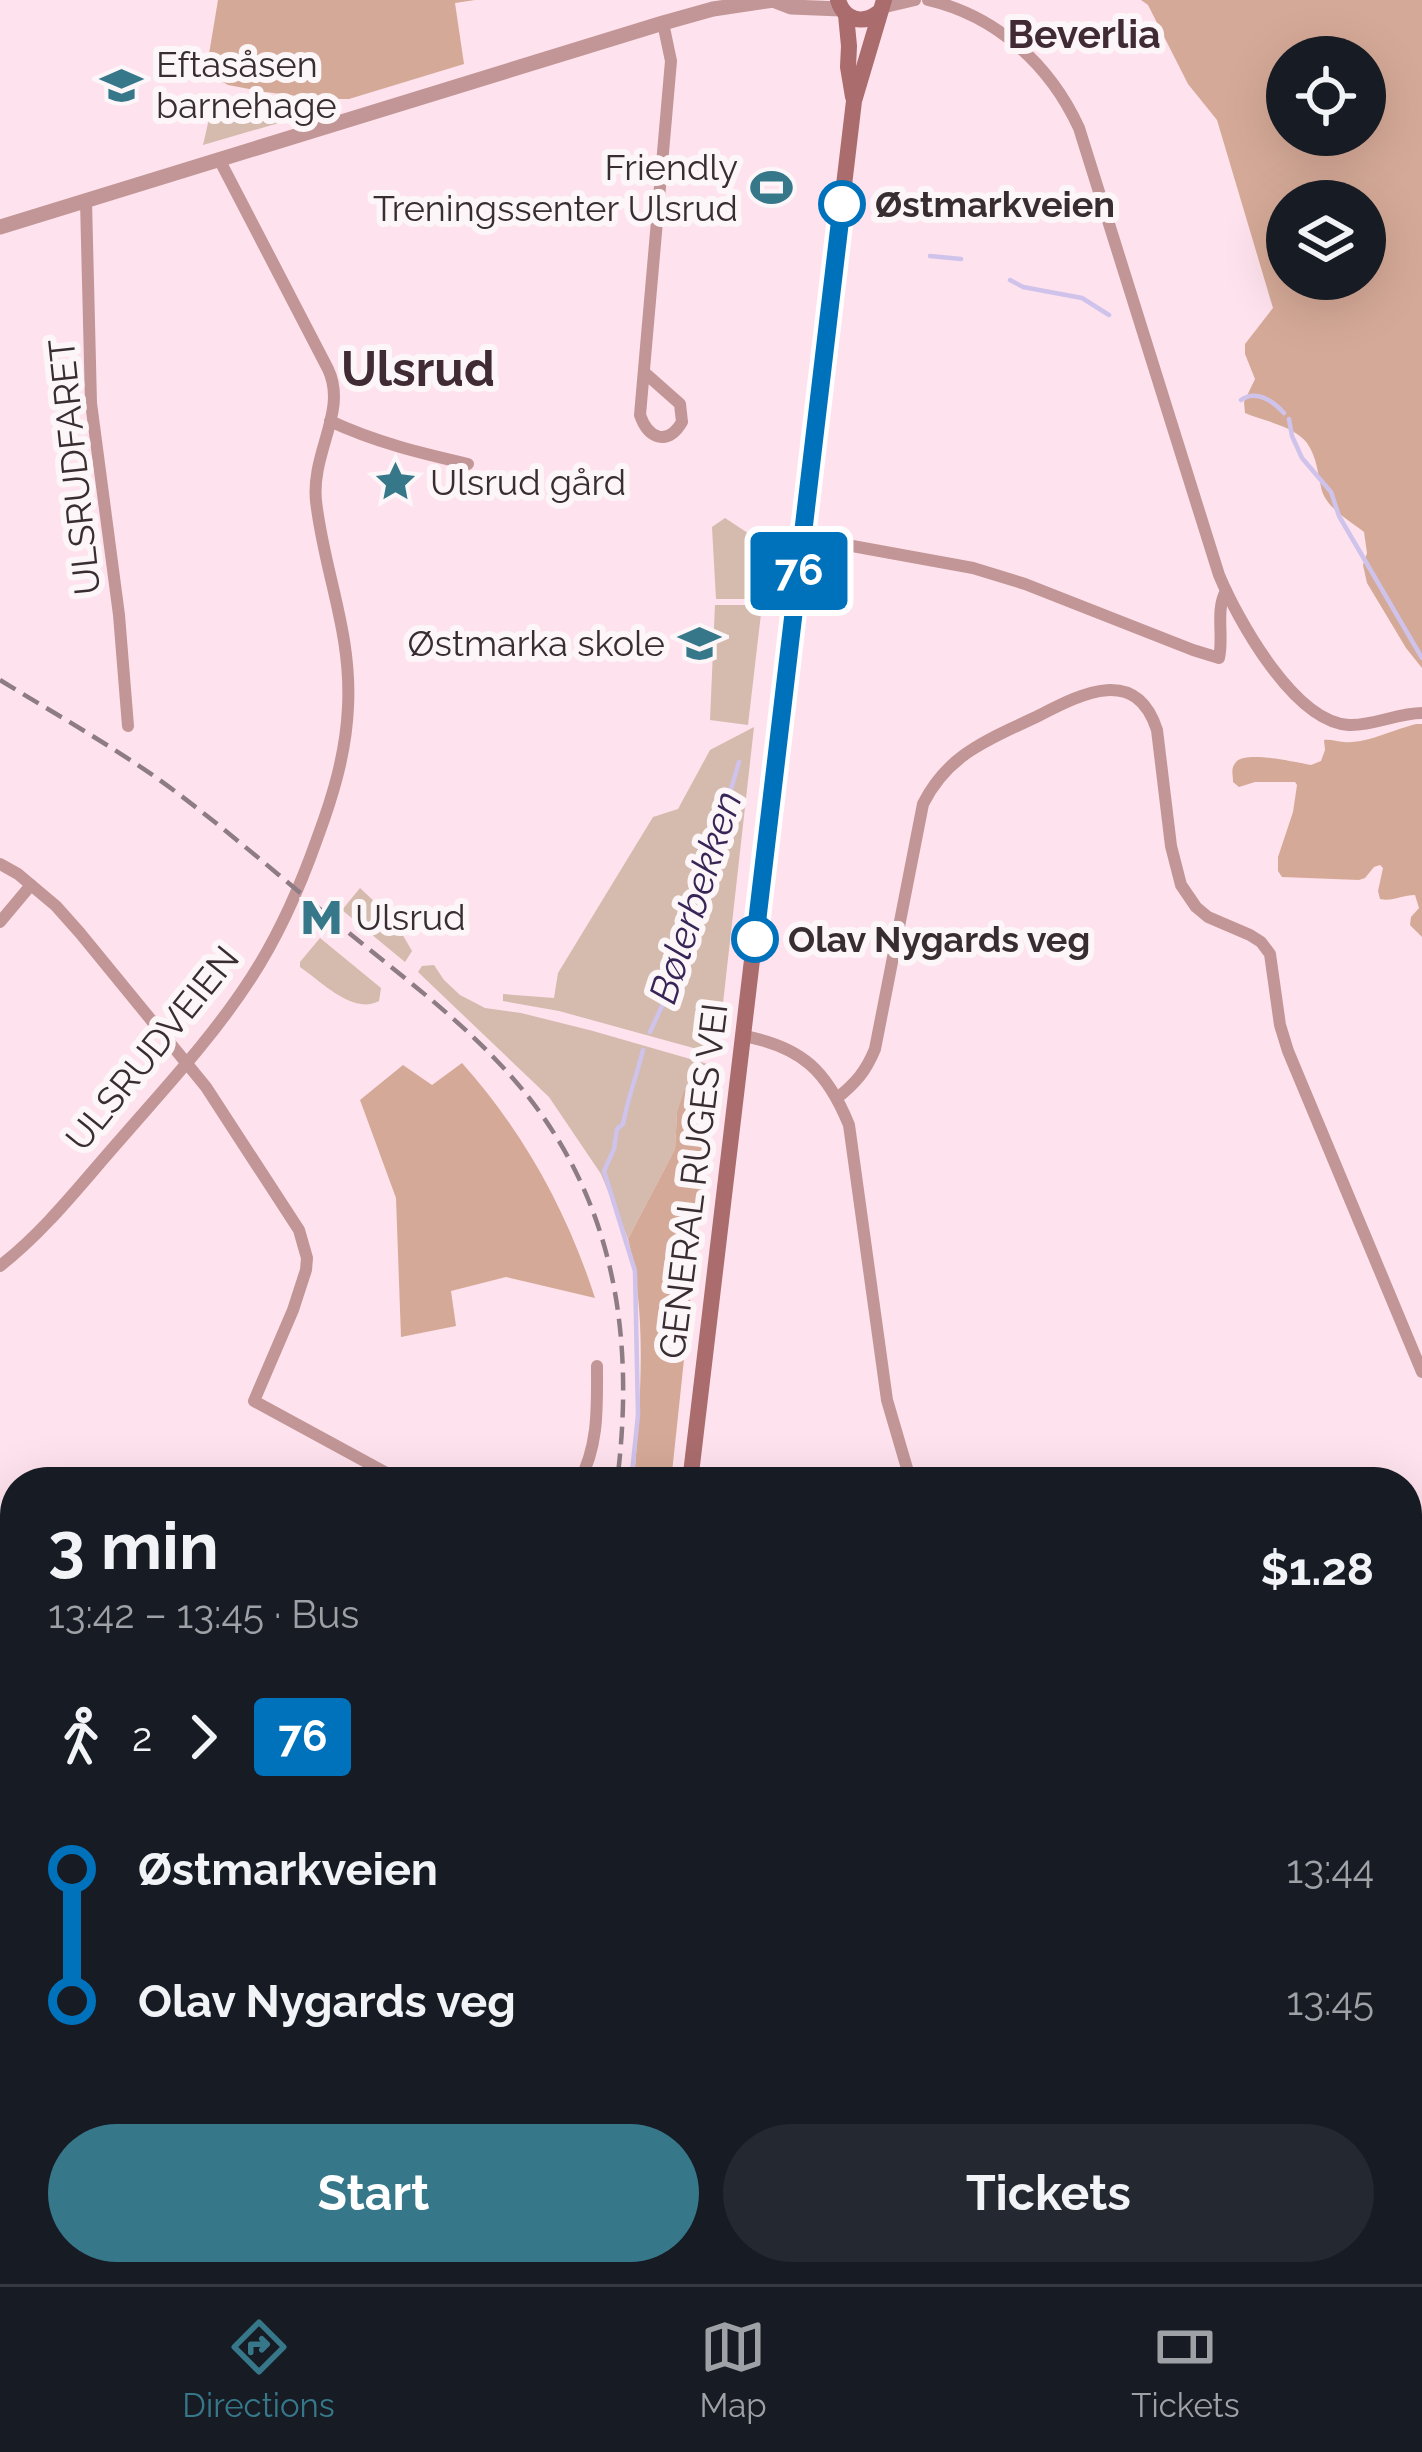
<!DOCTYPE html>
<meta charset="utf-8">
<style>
:root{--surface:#171b24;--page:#242831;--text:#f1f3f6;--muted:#9ea1a6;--line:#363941;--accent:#36788a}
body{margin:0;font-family:Raleway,sans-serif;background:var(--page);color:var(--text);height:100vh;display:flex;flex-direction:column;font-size:45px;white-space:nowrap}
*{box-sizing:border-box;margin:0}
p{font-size:39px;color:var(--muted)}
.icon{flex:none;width:66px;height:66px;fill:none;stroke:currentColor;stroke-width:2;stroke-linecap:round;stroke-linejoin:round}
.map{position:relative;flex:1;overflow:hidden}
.panel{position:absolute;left:0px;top:1467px;width:1422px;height:819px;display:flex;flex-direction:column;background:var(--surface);border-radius:48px 48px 0 0;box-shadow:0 12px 48px #0002}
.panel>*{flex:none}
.badge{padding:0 24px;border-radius:9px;font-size:42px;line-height:78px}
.controls{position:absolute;left:1266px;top:36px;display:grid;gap:24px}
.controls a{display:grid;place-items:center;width:120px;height:120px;border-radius:50%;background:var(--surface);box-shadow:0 12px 48px #0002;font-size:60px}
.map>.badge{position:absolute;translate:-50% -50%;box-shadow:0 0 0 6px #fff}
.legs{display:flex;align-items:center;gap:18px;height:132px;padding:0 48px;font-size:39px}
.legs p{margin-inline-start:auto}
.head{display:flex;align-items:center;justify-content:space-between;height:204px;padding:0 48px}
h1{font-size:66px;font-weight:700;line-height:90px}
.cta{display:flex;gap:24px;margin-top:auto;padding:24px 48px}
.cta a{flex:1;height:138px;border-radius:72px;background:var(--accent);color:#fff;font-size:48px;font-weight:700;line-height:138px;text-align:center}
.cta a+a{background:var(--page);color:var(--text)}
ul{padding:0 48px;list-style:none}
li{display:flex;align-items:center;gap:42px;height:132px;font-size:45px}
li i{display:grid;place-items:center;width:18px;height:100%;margin:0 15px;background:currentColor}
li i::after{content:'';width:30px;height:30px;margin:-15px;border:9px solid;border-radius:50%;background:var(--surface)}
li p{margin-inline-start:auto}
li:first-child i{background:linear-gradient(#0000 50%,currentColor 0)}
li:last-child i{background:linear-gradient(currentColor 50%,#0000 0)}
.tab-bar{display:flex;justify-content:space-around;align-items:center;height:168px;border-top:3px solid var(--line);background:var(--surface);font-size:33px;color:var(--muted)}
.tab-bar a{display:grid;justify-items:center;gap:6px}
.tab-bar .current{color:var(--accent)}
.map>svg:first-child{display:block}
.green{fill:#d5baae}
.forest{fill:#d5a997;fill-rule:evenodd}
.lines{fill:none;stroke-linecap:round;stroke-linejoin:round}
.stream{stroke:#cfc2eb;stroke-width:4.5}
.minor{stroke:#c29696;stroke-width:12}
.tertiary{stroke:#c29696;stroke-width:15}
.secondary{stroke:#aa6c6d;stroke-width:16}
.rail{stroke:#8e7c84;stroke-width:4.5;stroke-dasharray:18 9;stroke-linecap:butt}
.line-1-casing{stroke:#fff;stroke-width:27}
.line-1{stroke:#0072bc;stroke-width:18}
.stop-1-dot{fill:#fff;stroke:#0072bc;stroke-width:6}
.labels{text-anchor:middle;stroke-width:12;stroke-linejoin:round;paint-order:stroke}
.poi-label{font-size:36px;fill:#382e32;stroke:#fcf6f9;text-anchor:start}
.stop-label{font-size:36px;font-weight:bold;fill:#382e32;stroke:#fcf6f9;text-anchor:start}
.street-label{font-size:36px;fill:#382e32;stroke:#fcf6f9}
.neighbourhood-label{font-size:39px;font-weight:bold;fill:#402b34;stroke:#fcf6f9}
.water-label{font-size:39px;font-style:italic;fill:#382557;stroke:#fcf6f9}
.district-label{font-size:48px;font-weight:bold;fill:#402b34;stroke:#fcf6f9}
</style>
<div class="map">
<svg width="1422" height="2284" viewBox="0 0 1422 2284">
<rect width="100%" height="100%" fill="#fee2ed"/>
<g class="green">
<path d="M215 93 234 103 313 113 203 145Z"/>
<path d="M725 518 766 545 762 599H716L712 527Z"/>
<path d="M715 605H762L748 725 710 720Z"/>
<path d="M754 727 718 1048 711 1052 697 1049 559 1011 503 1001V994L554 998 558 973 653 817 678 809 710 750Z"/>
<path d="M360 888 394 920 412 951 405 962 342 910Z"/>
<path d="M320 938 381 988 379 1001C353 1015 322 982 300 967V962Z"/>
<path d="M434 965 444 980 460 995 485 1008 521 1013 593 1031 711 1065 712 1083 706 1103 697 1085 677 1113 675 1149 628 1239 601 1174 549 1097 418 972 422 966Z"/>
<path d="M1422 1961V2134L1407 2132V1964Z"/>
<path d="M516 2271H668L656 2284H503Z"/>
</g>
<g class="forest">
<path d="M218 0H475L455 3 464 64 349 99H321L265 92 228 85 206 72Z"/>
<path d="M1141 0H1422V668L1406 648 1367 583 1363 565 1367 553 1364 532C1350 521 1328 509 1322 491 1318 475 1317 457 1307 443 1294 426 1264 421 1245 413L1244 402 1255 379 1245 354V344L1273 308 1217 120 1188 84 1148 5ZM1287 57H1365V135H1287ZM1287 201H1365V279H1287Z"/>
<path d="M1416 724H1422V937L1410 925 1411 917 1419 908 1415 895C1402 895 1392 902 1380 899L1378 891 1383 868 1380 865 1374 867 1365 878 1359 880 1282 877 1278 871V857L1293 812 1297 785 1295 782H1255L1239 787 1233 782C1233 773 1230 768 1237 761 1247 751 1296 762 1311 765L1321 761 1325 750 1324 740C1331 739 1337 742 1344 742 1366 744 1395 729 1416 724Z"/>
<path d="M462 1063C523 1131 567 1211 595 1298L506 1277 451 1291 456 1326 401 1337 396 1198 360 1100 403 1065 432 1085Z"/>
<path d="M697 1085 706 1103 701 1158 702 1190 671 1482H634C640 1401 648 1318 628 1239L675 1149 677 1113 684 1091Z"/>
<path d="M973 2271H1094L1099 2284H947Z"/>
</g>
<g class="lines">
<g class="stream">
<path d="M930 256 961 259"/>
<path d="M1010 280 1023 287 1082 298 1109 315"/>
<path d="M1241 400C1256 389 1273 401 1284 413"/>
<path d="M1289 419 1292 436 1302 458 1331 492 1339 516 1422 658"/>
<path d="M650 1032 662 1006 665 980 680 946 691 904 697 896V887L716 838 715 831 726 806 739 762"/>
<path d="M631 1482 638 1415 635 1271 604 1171 614 1149 617 1129 623 1124C628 1097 637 1075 643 1050"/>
</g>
<g class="minor">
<path d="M928 0C997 16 1050 65 1079 128L1219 575C1238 620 1294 722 1349 725 1374 726 1397 713 1422 713"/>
<path d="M881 8 915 0"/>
<path d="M86 201 91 403 119 615 128 726"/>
<path d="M645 373 680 404 682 422C667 447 648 438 640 415L671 61 663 23"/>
<path d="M330 421C375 442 420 453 468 464"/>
<path d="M803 537 973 568 1025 584 1193 650 1219 658C1224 636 1215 611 1226 591"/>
<path d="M0 864 18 874 56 906 80 933 206 1087 299 1230 307 1258 306 1270 293 1310 254 1401 403 1482"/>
<path d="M0 922 31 885"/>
<path d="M744 1036C802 1047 827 1071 849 1125L887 1400 911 1482"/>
<path d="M837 1098C856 1083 866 1071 875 1049L923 804C949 752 991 739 1040 715 1081 694 1136 665 1157 730L1171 846 1181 885 1196 907 1208 917 1250 935 1261 942 1270 954 1280 1025 1288 1051 1422 1372"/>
<path d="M0 1266C45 1231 81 1184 119 1141 164 1089 213 1037 251 978 279 935 300 887 317 839 333 796 346 753 348 707 352 632 324 572 316 501 311 452 348 411 328 369L220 161"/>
<path d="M579 1482C599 1445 597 1407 597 1366"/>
<path d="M0 1902 15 1900"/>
<path d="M0 2168 15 2153"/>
<path d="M1407 2185 1422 2186"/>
<path d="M129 2284 143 2271"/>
<path d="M1180 2284V2271"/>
</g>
<g class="tertiary">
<path d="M773 0 791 7 841 9"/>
<path d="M0 227 663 23 713 9 774 0"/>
</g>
<g class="secondary">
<path d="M838 0C844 20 862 25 878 13"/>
<path d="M846 15 849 46 848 67 853 97"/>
<path d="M690 1482 854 101 884 0"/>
<path d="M421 2284 433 2271"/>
</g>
<g class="rail">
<path d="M0 680C52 712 105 742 154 776 216 820 273 871 332 919 387 965 447 1008 497 1061 611 1179 637 1325 617 1482"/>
<path d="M350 2284 367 2271"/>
</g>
</g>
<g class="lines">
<defs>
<path id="line-1" d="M755 939 842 204"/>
</defs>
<use href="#line-1" class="line-1-casing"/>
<use href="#line-1" class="line-1"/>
</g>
<defs>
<symbol id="school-bare" viewBox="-9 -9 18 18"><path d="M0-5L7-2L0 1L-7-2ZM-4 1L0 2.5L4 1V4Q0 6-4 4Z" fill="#36788a" stroke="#fcf6f9" stroke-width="2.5" paint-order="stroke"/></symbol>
<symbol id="stadium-bare" viewBox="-9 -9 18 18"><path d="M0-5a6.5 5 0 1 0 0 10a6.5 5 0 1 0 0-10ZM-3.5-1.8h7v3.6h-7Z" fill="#36788a" stroke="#fcf6f9" stroke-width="2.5" paint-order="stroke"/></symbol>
<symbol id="sight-bare" viewBox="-9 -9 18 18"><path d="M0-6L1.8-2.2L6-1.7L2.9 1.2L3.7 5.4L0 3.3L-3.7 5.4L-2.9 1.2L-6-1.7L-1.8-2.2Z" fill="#36788a" stroke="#fcf6f9" stroke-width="2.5" paint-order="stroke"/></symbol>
<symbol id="metro-bare" viewBox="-9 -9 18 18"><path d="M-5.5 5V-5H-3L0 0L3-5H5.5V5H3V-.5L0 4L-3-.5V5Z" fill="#36788a" stroke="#fcf6f9" stroke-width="2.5" paint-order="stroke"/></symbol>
</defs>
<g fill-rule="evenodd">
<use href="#school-bare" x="92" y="56" width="59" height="59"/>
<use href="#stadium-bare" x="742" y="158" width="59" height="59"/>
<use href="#sight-bare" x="366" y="452" width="59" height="59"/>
<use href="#school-bare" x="670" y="614" width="59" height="59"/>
<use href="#metro-bare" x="292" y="888" width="59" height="59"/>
</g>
<g class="stop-1-dot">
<circle cx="842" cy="204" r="21"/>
<circle cx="755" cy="939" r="21"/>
</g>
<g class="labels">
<g class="poi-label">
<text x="156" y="77">Eftasåsen<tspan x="156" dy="41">barnehage</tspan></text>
<text x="738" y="180" text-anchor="end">Friendly<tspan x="738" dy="41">Treningssenter Ulsrud</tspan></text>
<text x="430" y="495">Ulsrud gård</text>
<text x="665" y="656" text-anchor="end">Østmarka skole</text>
<text x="355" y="930">Ulsrud</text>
</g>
<g class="stop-label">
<text x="875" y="217">Østmarkveien</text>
<text x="788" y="952">Olav Nygards veg</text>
</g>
<g class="street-label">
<text transform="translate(74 467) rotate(-96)" y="13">ULSRUDFARET</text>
<text transform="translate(152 1048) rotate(-51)" y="13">ULSRUDVEIEN</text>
<text transform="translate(693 1181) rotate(-83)" y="13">GENERAL RUGES VEI</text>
</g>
<g class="neighbourhood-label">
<text x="1084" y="48">Beverlia</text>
</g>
<g class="water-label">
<text transform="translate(695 897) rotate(-72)" y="14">Bølerbekken</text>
</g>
<g class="district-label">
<text x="418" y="386">Ulsrud</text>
</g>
</g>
</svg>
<div class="controls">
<a><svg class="icon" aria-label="locate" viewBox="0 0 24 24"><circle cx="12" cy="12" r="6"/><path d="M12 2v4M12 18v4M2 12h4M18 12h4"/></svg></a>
<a><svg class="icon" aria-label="layers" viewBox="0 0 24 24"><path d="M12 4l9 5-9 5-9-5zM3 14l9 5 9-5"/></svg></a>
</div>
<b class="badge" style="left:799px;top:571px;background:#0072bc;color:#fff">76</b>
<section class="panel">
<div class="head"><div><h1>3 min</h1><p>13:42 – 13:45 · Bus</p></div><b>$1.28</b></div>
<div class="legs"><svg class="icon" aria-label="walk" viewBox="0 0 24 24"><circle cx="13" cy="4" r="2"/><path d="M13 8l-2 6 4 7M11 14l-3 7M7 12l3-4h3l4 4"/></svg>2<svg class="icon" aria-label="forward" viewBox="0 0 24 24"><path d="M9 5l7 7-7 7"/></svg><b class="badge" style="background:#0072bc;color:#fff">76</b></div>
<ul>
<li><i style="color:#0072bc"></i><b>Østmarkveien</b><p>13:44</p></li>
<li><i style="color:#0072bc"></i><b>Olav Nygards veg</b><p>13:45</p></li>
</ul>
<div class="cta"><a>Start</a><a>Tickets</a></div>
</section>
</div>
<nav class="tab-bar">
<a class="current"><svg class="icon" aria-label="directions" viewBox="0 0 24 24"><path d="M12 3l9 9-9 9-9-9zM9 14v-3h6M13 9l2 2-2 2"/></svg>Directions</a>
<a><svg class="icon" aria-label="map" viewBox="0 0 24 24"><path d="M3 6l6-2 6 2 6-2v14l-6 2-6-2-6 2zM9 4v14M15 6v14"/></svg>Map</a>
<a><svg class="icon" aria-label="tickets" viewBox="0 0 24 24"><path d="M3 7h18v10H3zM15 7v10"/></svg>Tickets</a>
</nav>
